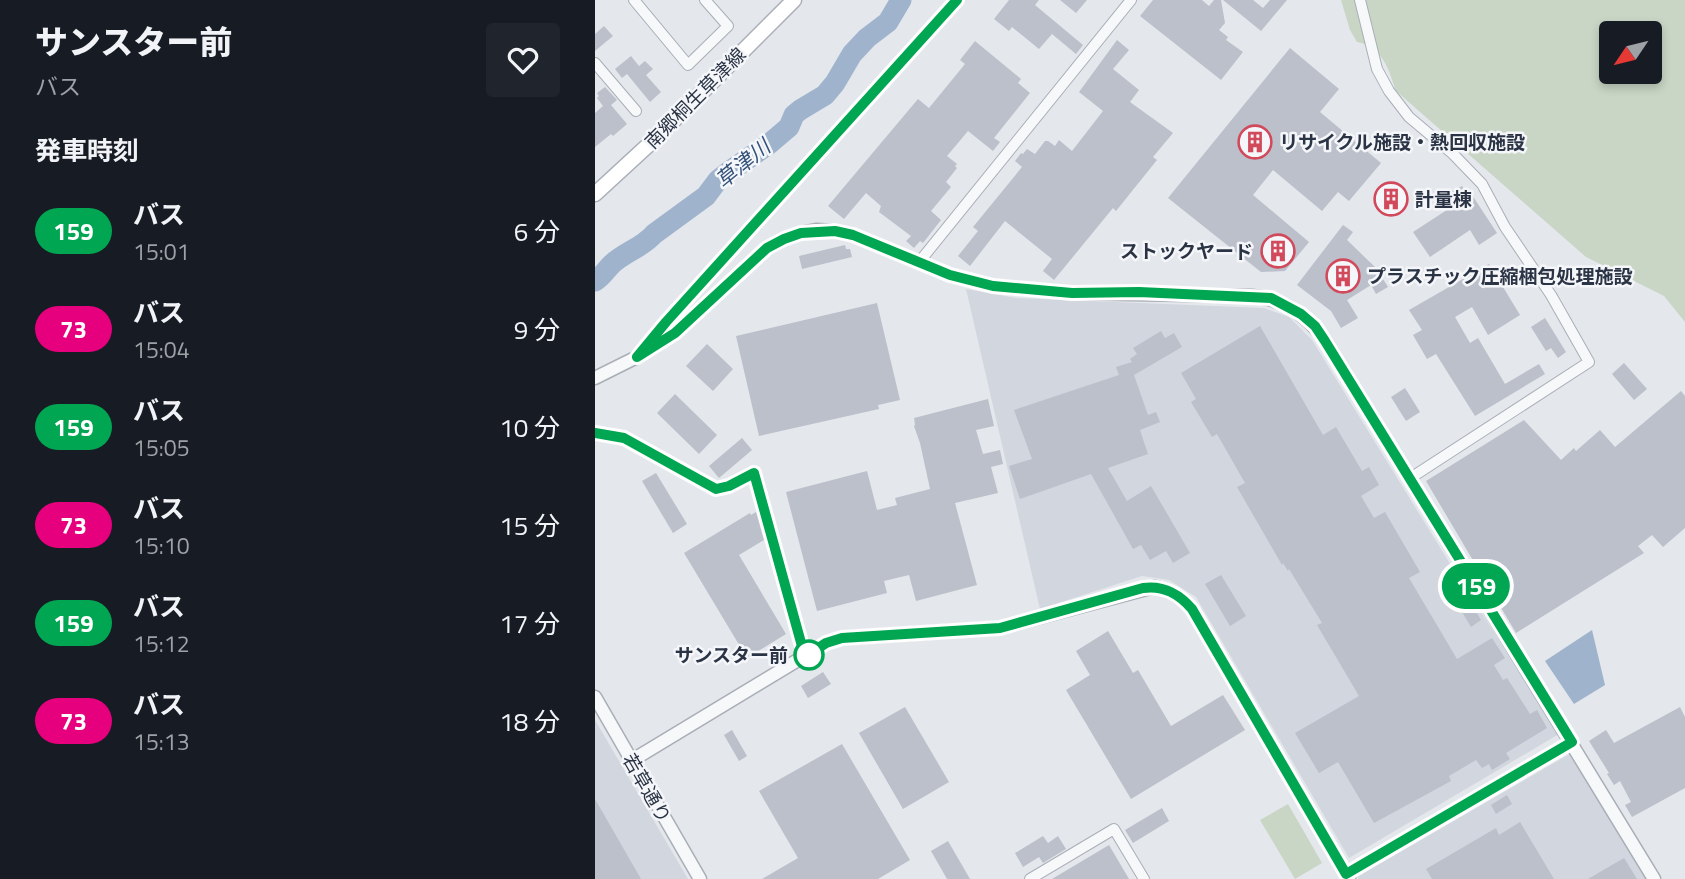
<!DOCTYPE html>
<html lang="ja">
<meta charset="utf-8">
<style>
:root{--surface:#171b24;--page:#20242c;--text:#f1f3f6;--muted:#9ea1a6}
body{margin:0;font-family:"Titillium Web","Noto Sans JP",sans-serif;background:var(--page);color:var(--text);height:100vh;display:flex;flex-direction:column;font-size:26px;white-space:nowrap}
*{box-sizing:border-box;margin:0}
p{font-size:23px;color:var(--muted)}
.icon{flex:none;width:38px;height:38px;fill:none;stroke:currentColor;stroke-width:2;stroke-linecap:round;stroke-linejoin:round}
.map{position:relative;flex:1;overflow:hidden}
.sheet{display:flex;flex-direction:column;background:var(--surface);width:595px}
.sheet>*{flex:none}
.badge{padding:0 14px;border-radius:23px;font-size:24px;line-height:46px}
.needle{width:46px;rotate:235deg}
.controls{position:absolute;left:1004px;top:21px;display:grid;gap:14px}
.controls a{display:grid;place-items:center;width:63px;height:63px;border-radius:7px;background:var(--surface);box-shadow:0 4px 10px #0003;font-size:35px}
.map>.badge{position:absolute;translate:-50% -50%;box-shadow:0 0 0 4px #fff}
h2{padding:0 35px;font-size:26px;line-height:63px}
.round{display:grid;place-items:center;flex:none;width:74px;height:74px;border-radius:7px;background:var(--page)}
.headline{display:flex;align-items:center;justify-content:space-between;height:119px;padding:0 35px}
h1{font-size:33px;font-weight:800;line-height:52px}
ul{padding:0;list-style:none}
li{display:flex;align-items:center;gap:21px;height:98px;padding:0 35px}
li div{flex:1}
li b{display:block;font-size:26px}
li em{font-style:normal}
li .badge{min-width:77px;font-weight:700;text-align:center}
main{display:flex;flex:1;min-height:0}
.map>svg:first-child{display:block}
.built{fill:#d2d6de}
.green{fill:#c9d6c5;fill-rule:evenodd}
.water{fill:#9fb4cc}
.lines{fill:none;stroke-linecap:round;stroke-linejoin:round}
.river{stroke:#9fb4cc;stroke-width:21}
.building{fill:#bbc0ca}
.minor-casing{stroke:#a9aeb7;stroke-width:12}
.tertiary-casing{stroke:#a9aeb7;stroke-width:15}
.secondary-casing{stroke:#a9aeb7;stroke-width:17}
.minor{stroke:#f7f8fa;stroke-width:10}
.tertiary{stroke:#f7f8fa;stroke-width:12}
.secondary{stroke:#fff;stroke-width:14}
.line-casing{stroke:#fff;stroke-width:16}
.line{stroke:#00a651;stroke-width:10}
.stop-dot{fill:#fff;stroke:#00a651;stroke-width:3.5}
.labels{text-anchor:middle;stroke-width:5;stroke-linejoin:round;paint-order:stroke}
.street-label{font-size:19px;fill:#2b3445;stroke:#f4f6f9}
.poi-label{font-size:19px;font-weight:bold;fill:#2b3445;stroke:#f4f6f9;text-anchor:start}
.stop-label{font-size:19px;font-weight:bold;fill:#2b3445;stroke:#f4f6f9;text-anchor:end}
.water-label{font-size:21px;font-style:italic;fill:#34527a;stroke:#f4f6f9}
</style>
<main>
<section class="sheet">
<div class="headline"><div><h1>サンスター前</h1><p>バス</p></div><a class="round"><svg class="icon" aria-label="heart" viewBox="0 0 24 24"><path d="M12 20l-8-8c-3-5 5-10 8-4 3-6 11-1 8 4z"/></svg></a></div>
<h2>発車時刻</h2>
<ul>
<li><span class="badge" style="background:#00a651;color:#fff">159</span><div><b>バス</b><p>15:01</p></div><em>6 分</em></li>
<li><span class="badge" style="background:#e6007e;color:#fff">73</span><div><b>バス</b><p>15:04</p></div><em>9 分</em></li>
<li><span class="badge" style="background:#00a651;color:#fff">159</span><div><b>バス</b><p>15:05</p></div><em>10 分</em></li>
<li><span class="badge" style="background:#e6007e;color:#fff">73</span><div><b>バス</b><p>15:10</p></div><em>15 分</em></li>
<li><span class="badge" style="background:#00a651;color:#fff">159</span><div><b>バス</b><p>15:12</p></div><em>17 分</em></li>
<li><span class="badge" style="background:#e6007e;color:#fff">73</span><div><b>バス</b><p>15:13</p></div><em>18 分</em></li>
</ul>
</section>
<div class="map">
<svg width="1090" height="879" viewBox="0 0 1090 879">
<rect width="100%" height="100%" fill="#e4e7ec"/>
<g class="built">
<path d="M371 289 421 298 669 308 694 317 717 340 854 562 964 734 754 858 601 597 574 580 547 576 445 609Z"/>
<path d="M0 720 93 879H0Z"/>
<path d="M978 752 1051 879H764L762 877Z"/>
</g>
<g class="green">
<path d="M746 0H1090V322L1069 296 991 257 801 91C794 71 788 46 762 42L755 30ZM1017 33H1055V72H1017Z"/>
<path d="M693 804 727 863 700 879 665 820Z"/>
</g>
<path class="water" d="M997 630 1010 685 979 704 950 661Z"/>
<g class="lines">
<path class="river" d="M0 281C8 276 10 271 16 265 29 252 47 248 59 234L111 196 123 180 132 173 174 144 194 127 199 115 205 110 230 95 240 83 257 54 272 38 293 22 306 0"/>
</g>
<g class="building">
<path d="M414 0H444L440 5 488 45 481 54 457 34 444 49 417 27 414 31 399 19Z"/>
<path d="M465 0H492L481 13Z"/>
<path d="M558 0H607L614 6 619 0H626L630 23 624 30 633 37 631 40 648 52 626 80 545 16Z"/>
<path d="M628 0H658L668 8 675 0H692L666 31Z"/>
<path d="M9 26 18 36 0 51V34Z"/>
<path d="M522 40 534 50 518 69 544 90 535 102 578 133 558 157 562 160 521 211 518 208 459 280 448 271 457 259 410 221 375 266 363 256 383 231 378 227 427 167 420 161 426 153 428 154 432 149 440 154 450 141H453L460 146 464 140 477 151 508 111 484 92Z"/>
<path d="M380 41 426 79 423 83 435 93 399 138 405 142 398 151 373 131 352 156 362 164 360 166 362 168 351 182 356 187 336 211 346 220 328 243 325 241 319 248 311 241 316 236 284 212 286 206 271 193 249 219 233 206 323 99 334 108 370 64 365 60Z"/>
<path d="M695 48 744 89 725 112 786 163 754 201 743 192 727 211 678 170 658 195 714 242 690 271 666 272 573 198Z"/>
<path d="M36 56 44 66 50 61 58 69 51 75 66 92 55 102 32 74 27 78 20 69Z"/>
<path d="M10 87 22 100 16 105 32 124 18 136 16 134 0 147V113L8 106 2 98 4 96 2 93Z"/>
<path d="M800 183 811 205 792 215 781 193Z"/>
<path d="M867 186 872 194 875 192 902 233 884 245 875 230 835 257 818 232 858 206 851 195Z"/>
<path d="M748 225 758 232 752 240 781 268 793 287 781 294 776 285 752 300 763 318 746 328 736 311 702 285Z"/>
<path d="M250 245 251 249H255L257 257 207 269 204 256Z"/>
<path d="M894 264 925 315 893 335 877 307 860 317 875 343 883 338 910 384 944 364 950 374 880 416 841 354 832 359 818 335 827 330 814 310Z"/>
<path d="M282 303 305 400 283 405 284 409 164 436 141 336Z"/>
<path d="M950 318 971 352 963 358 956 348 951 351 936 327Z"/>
<path d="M665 326 728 435 741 427 767 471 774 467 784 485 766 496 779 518 790 512 825 572 814 578 862 659 897 638 910 658 899 665 908 680 912 678 935 714 942 710 952 728 911 753 915 759 897 770 894 764 887 768 881 760 854 776 856 781 779 823 743 762 724 773 700 733 764 696 722 625 727 623 694 569 693 571 688 563 687 565 642 487 650 483 622 434 617 437 596 402 601 399 586 373Z"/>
<path d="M566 331 570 338 579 333 587 347 539 375 553 415 561 412 565 422 545 430 553 454 513 468 532 501 556 486 595 553 578 563 571 551 555 560 546 545 538 549 496 474 425 499 414 466 437 459 419 410 524 375 521 367 537 362 535 359 542 354 538 348Z"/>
<path d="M112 344 138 369 118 391 91 366Z"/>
<path d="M1029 363 1052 389 1039 400 1017 374Z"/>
<path d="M810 388 825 412 811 421 796 397Z"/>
<path d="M1086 391 1090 396V528L1068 547 1057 535 1043 546 1049 553 921 633 831 481 929 420 966 460 979 448 981 451 1005 430 1020 447Z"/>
<path d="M80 394 122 435 104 454 62 413Z"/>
<path d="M393 399 399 426 381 430 388 454 405 450 408 464 396 467 403 493 360 503 382 585 321 601 314 575 289 581 292 593 222 611 191 492 272 471 282 510 302 505 300 498 335 489 325 443 319 426 320 425 319 418Z"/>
<path d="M147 438 157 450 124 478 114 466Z"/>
<path d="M61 473 92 524 78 533 47 481Z"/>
<path d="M161 512 169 540 144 555 191 634 152 658 89 553 155 513 156 515Z"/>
<path d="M858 573 886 620 876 627 848 580Z"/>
<path d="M626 575 651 616 635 626 610 584Z"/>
<path d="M513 631 538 673 543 670 576 726 628 695 650 730 536 799 471 690 495 675 481 651Z"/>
<path d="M228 672 236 684 213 698 206 686Z"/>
<path d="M310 707 354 782 308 809 264 733Z"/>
<path d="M1085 707 1090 717V788L1037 817 1030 805 1036 802 1025 781 1019 785 1012 774 1014 773 994 741 1011 730 1019 743Z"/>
<path d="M137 730 152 756 144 761 129 735Z"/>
<path d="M247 744 315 860 283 879H167L203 858 164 791Z"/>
<path d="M912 795 917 804 901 814 896 805Z"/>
<path d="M0 799 46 879H0Z"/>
<path d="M567 808 574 821 538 843 530 830Z"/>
<path d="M925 822 959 879H837L831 869 901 828 904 835Z"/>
<path d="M448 836 453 843 463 836 471 849 448 863 444 857 428 867 420 853Z"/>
<path d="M353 841 375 879H352L336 851Z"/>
<path d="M514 845 534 879H457Z"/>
<path d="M1029 858 1042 879H993Z"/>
</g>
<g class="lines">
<defs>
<g id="minor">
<path d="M39 0 93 65 133 26 110 0"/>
<path d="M765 0 782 69 794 91 814 117 858 154 887 184 910 227 956 295 994 362 814 479"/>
<path d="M0 63 41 111"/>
<path d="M325 261 536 0"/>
<path d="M47 351 71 322 362 0"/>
<path d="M0 433 29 438 121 489 134 486 159 473 210 657"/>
<path d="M435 879 519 829 549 879"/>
</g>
<g id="tertiary">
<path d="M0 378 42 357 80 333 172 248 189 239 206 233 221 230 240 231 258 235 355 275 398 286 477 293 657 296C689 299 711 315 730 340L1059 879"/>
<path d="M0 697 105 879"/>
<path d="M36 761 231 643 247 638 405 628 559 587C576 590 586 597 597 609L754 879"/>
<path d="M751 874 977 742"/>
</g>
<path id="secondary" d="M0 194 62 137 199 0"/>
</defs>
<use href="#minor" class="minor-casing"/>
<use href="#tertiary" class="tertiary-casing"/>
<use href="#secondary" class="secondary-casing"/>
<use href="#minor" class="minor"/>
<use href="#tertiary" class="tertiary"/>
<use href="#secondary" class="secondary"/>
</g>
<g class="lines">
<defs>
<path id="line" d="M0 433 29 438 121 489 134 486 159 473 210 657 231 643 247 638 405 628 548 588C569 585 584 594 597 609L751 874 977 742 730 341 720 326 706 314 676 298 544 292 477 293 398 286 355 275 258 235 240 231 206 233 189 239 172 248 80 333 42 357 71 322 362 0"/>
</defs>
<use href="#line" class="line-casing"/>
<use href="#line" class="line"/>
</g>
<defs>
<symbol id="building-ring" viewBox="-11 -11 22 22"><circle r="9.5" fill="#f4f6f9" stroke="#d1495b" stroke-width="1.5"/><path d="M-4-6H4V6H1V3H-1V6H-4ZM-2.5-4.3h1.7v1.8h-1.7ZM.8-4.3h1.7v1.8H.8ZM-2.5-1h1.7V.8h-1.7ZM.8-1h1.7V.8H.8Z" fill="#d1495b"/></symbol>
</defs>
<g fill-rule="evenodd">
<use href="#building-ring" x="641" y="123" width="38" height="38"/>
<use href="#building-ring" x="777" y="180" width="38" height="38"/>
<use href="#building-ring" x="664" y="232" width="38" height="38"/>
<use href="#building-ring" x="729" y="257" width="38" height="38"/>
</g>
<circle class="stop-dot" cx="214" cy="655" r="14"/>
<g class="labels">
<g class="street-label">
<text transform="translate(100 98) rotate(-45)" y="7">南郷桐生草津線</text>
<text transform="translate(52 788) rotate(60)" y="7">若草通り</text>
</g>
<g class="poi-label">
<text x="684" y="149">リサイクル施設・熱回収施設</text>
<text x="820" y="206">計量棟</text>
<text x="658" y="258" text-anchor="end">ストックヤード</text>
<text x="772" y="283">プラスチック圧縮梱包処理施設</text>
</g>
<g class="stop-label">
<text x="193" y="662">サンスター前</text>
</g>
<g class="water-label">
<text transform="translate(148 164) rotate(-39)" y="7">草津川</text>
</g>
</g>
</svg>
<div class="controls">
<a><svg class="needle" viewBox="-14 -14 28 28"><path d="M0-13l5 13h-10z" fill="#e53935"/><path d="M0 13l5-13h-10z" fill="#9ea1a6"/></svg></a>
</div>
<b class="badge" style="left:881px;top:586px;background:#00a651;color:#fff">159</b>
</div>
</main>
